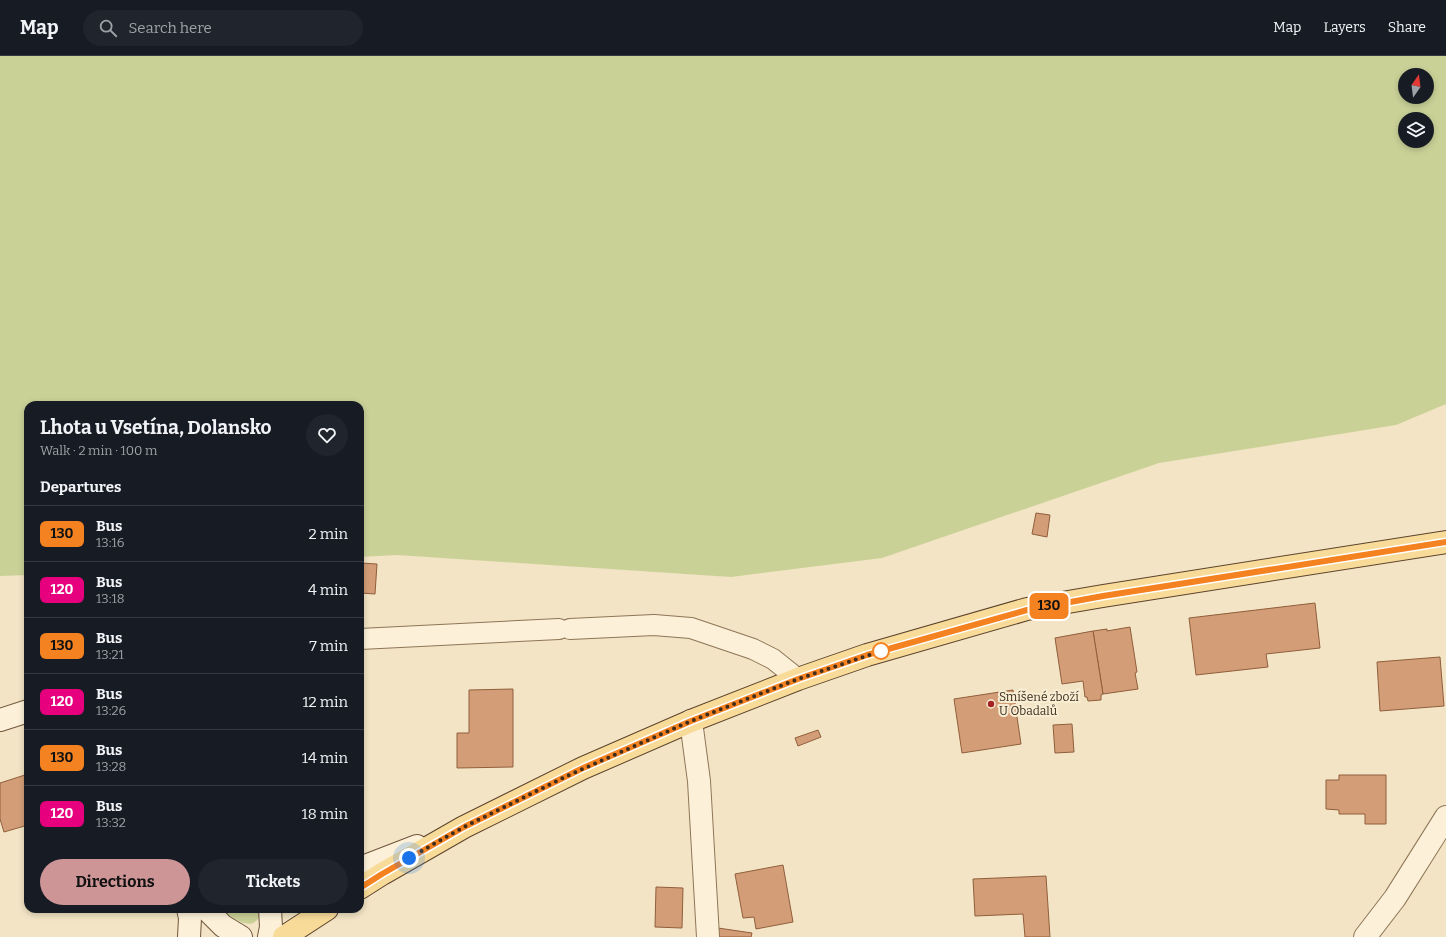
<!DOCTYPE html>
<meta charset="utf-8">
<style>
:root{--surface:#171b24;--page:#20242c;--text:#f1f3f6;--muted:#9ea1a6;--line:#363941;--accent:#ce9597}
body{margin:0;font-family:Bitter,serif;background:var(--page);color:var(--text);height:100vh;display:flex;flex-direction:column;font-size:15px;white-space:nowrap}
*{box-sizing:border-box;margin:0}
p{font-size:13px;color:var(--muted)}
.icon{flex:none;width:22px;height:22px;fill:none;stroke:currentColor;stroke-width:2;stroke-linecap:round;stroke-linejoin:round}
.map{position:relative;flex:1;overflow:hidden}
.drawer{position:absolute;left:24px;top:345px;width:340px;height:512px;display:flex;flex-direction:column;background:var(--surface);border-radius:12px;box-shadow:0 2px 6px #0003}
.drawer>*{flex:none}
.badge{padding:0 8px;border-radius:6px;font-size:14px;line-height:26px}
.needle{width:26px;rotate:14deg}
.buttons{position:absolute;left:1398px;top:12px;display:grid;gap:8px}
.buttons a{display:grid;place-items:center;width:36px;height:36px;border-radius:50%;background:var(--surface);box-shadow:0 2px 6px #0003;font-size:20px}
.you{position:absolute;width:20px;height:20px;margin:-10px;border:3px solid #fff;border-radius:50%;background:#1a73e8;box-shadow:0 0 0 6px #1a73e833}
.map>.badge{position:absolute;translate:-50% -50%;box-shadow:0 0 0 2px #fff}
h2{padding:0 16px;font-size:15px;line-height:36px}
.round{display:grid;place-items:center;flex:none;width:42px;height:42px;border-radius:21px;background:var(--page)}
.headline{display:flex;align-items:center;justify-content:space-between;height:68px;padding:0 16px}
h1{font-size:19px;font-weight:700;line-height:30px}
.action{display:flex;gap:8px;margin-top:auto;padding:8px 16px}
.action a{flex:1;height:46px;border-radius:24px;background:var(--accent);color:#111;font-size:16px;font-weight:700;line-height:46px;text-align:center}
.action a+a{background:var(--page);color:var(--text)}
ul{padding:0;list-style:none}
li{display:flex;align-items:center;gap:12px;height:56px;padding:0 16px;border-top:1px solid var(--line)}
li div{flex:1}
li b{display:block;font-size:15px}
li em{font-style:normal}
li .badge{min-width:44px;font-weight:700;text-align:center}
header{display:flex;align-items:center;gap:24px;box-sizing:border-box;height:56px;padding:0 20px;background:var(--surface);border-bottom:1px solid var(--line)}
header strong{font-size:19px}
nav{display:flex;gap:22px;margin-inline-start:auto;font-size:14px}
.search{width:280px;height:36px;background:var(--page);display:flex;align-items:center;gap:10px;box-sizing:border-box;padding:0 14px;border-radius:22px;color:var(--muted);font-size:15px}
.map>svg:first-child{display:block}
.green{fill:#cad197;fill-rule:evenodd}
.building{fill:#d39e77;stroke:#905e3c}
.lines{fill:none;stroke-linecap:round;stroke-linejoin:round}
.lane-casing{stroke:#8e7558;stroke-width:22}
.street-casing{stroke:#8e7558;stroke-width:24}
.secondary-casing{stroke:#70563c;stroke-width:24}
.primary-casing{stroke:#5c432d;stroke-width:24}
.lane{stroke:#fcf1d8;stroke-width:20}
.street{stroke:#fcf1d8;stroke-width:22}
.secondary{stroke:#fcf1d8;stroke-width:22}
.primary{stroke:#f8db99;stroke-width:22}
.line-casing{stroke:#fff;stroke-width:9}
.line{stroke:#f58220;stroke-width:6}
.walk{stroke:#3d2d1e;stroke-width:4;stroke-dasharray:0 7.2}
.stop-dot{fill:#fff;stroke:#f58220;stroke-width:2}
.poi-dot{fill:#a32323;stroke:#f8eed4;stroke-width:1.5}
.labels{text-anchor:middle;stroke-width:4;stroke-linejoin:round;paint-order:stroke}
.poi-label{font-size:12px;fill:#3d2d1e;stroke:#f8eed4;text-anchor:start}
</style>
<header>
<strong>Map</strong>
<div class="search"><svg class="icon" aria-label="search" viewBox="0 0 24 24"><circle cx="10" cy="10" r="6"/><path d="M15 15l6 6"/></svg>Search here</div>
<nav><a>Map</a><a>Layers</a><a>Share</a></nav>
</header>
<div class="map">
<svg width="1446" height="881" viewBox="0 0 1446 881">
<rect width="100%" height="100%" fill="#f2e4c4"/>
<g class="green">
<path d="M0 0H1446V348L1396 369 1159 407 882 502 731 521 397 499 360 501V349H28V519L0 520ZM1405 19H1427V41H1405ZM1405 63H1427V85H1405Z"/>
<path d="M221 853H258C259 857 260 862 256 865 247 874 229 859 221 853Z"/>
</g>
<g class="building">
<path d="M1036 457 1050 459 1047 481 1032 478Z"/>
<path d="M360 507 377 508 375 538 360 537Z"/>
<path d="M1315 547 1320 592 1266 598 1268 611 1196 619 1189 562Z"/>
<path d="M1130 571 1137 616 1135 617 1138 633 1103 638 1093 575 1107 573V575Z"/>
<path d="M1093 575 1103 638 1101 639V644L1088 645 1087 641H1085L1083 625 1062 628 1055 582Z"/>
<path d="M1440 601 1444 650 1380 655 1377 606Z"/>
<path d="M513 633V711L457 712V677H469V634Z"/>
<path d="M1013 634 1021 688 962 697 954 643Z"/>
<path d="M1072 668 1074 696 1055 697 1053 669Z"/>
<path d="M818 674 821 681 798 690 795 682Z"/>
<path d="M28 718V769L4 776 0 763V727Z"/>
<path d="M1339 719H1386V768H1365V758H1339V754L1326 753V724H1339Z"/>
<path d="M783 809 793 866 756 873 754 861 743 862 735 818Z"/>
<path d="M1046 820 1050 881H1025L1023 858 975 860 973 823Z"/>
<path d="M656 831 683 832 682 872 655 871Z"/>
<path d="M718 872 752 877 751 881H717Z"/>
</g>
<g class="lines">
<defs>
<g id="lane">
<path d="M570 573 654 569 691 572 753 593 773 603 798 623"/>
<path d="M360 583 559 573"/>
</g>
<g id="street">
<path d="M691 665 699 725 708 881"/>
<path d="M1365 881 1395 842 1446 761"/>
</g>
<g id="secondary">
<path d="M0 664 28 655"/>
<path d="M360 812 417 790"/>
<path d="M188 853 190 862 189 881"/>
<path d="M206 853 223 870 241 881"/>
<path d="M269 881 271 871 270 853"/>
</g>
<g id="primary">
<path d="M360 832 382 818 464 771 583 712 691 665 798 623 867 599 1027 553 1103 540 1446 486"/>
<path d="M284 881 327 853"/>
</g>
</defs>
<use href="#lane" class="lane-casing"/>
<use href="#street" class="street-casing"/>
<use href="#secondary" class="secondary-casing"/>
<use href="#primary" class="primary-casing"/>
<use href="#lane" class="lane"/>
<use href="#street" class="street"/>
<use href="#secondary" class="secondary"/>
<use href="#primary" class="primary"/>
</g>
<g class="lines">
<defs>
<path id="line" d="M360 832 382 818 464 771 583 712 691 665 798 623 867 599 1027 554 1103 540 1446 486"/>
</defs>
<use href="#line" class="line-casing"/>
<use href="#line" class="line"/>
<path class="walk" d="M409 802 464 771 569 719 691 665 798 623 881 595"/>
</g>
<circle class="stop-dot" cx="881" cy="595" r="8"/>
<circle class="poi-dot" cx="991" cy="648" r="4"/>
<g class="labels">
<g class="poi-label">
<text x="999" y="645">Smíšené zboží<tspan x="999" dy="14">U Obadalů</tspan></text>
</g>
</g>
</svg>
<div class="buttons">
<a><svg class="needle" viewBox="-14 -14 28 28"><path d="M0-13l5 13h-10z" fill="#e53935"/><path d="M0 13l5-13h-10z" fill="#9ea1a6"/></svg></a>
<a><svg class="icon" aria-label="layers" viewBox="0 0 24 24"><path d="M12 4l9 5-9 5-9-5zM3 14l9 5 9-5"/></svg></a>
</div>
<div class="you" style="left:409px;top:802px"></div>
<b class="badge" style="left:1049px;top:550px;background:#f58220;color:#111">130</b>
<section class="drawer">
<div class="headline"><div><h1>Lhota u Vsetína, Dolansko</h1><p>Walk · 2 min · 100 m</p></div><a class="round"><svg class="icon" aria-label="heart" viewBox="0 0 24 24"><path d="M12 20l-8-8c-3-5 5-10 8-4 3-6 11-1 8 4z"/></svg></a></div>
<h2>Departures</h2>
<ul>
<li><span class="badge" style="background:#f58220;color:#111">130</span><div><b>Bus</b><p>13:16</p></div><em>2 min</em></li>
<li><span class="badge" style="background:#e6007e;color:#fff">120</span><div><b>Bus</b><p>13:18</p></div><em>4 min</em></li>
<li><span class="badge" style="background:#f58220;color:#111">130</span><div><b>Bus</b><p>13:21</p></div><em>7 min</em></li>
<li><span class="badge" style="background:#e6007e;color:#fff">120</span><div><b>Bus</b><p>13:26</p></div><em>12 min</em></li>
<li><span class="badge" style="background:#f58220;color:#111">130</span><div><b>Bus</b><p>13:28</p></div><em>14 min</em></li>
<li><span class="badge" style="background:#e6007e;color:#fff">120</span><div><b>Bus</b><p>13:32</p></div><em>18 min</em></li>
</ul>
<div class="action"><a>Directions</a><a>Tickets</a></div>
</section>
</div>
